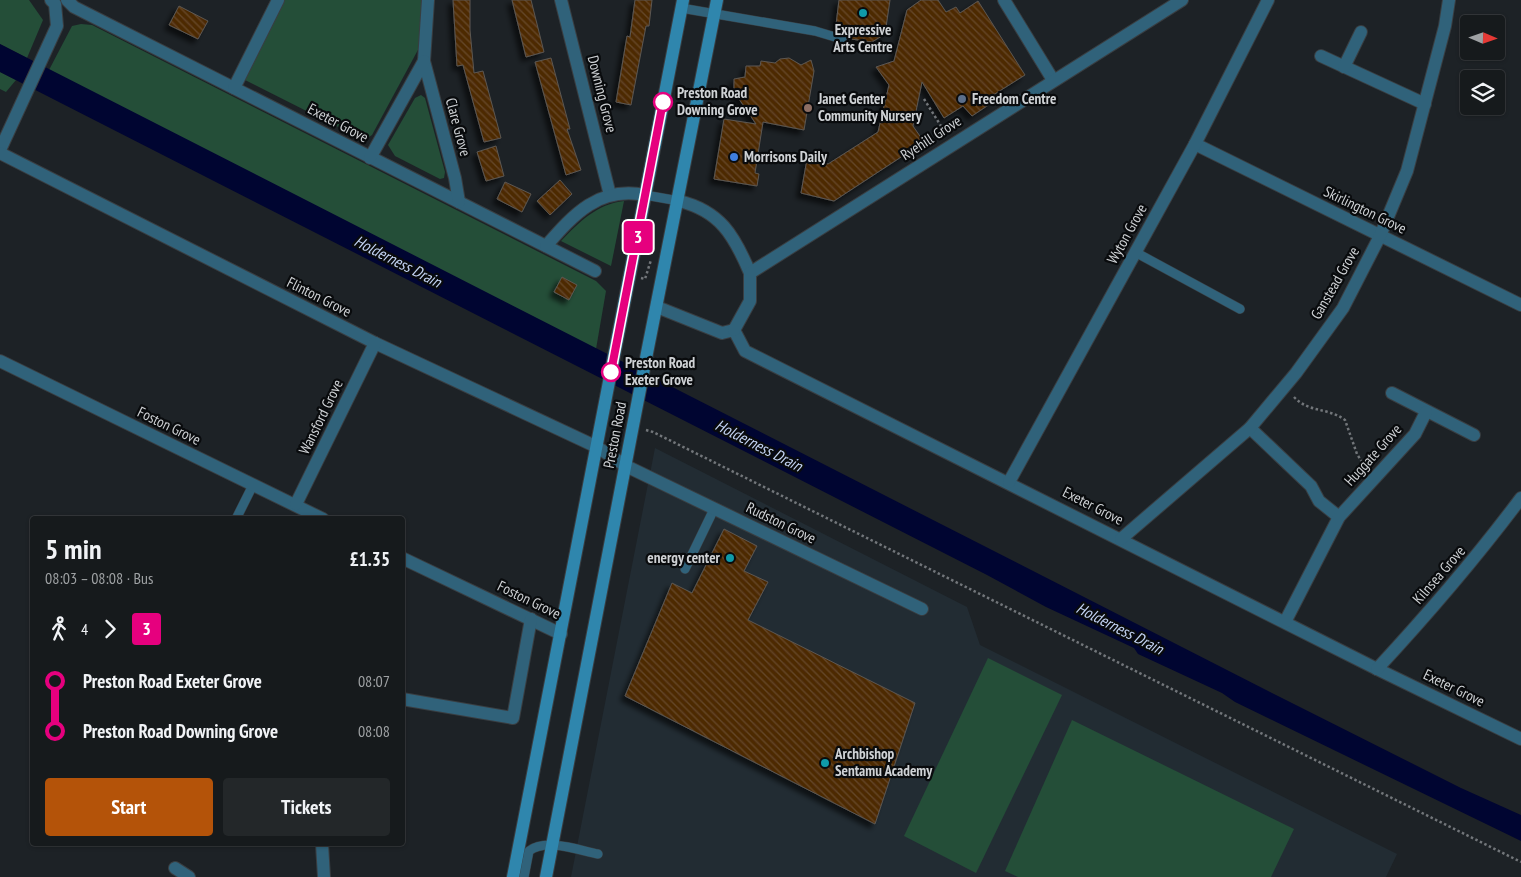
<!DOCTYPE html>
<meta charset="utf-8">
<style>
:root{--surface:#161a1c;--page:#232729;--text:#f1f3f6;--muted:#9ea1a3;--line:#35383b;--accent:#b45309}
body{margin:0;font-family:"PT Sans Narrow",sans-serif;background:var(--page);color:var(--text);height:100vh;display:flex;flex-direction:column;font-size:19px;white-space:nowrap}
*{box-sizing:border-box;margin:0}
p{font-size:16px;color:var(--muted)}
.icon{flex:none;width:28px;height:28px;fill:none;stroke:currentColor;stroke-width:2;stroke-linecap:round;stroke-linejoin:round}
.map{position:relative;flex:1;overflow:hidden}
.drawer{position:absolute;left:30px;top:516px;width:375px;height:330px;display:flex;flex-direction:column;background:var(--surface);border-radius:5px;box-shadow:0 1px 4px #0004,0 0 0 1px var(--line)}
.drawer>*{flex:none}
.badge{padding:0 10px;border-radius:4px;font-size:18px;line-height:32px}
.needle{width:32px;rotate:92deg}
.buttons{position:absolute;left:1460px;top:15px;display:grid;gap:10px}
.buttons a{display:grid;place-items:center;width:45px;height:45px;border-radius:5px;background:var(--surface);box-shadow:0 1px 4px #0004,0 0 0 1px var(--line);font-size:25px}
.map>.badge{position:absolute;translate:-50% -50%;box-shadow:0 0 0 2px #fff}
.legs{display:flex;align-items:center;gap:8px;height:55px;padding:0 15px;font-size:16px}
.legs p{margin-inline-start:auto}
.summary{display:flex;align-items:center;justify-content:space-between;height:85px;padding:0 15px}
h1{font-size:28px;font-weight:600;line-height:38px}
.button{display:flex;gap:10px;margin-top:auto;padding:10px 15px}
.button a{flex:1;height:58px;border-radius:5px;background:var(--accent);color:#fff;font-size:20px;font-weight:600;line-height:58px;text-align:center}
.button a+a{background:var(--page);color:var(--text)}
ul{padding:0 15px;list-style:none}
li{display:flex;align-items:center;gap:18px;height:50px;font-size:19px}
li i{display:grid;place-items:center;width:8px;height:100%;margin:0 6px;background:currentColor}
li i::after{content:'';width:12px;height:12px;margin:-6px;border:4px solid;border-radius:50%;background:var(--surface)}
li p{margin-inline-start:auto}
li:first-child i{background:linear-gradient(#0000 50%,currentColor 0)}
li:last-child i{background:linear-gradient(currentColor 50%,#0000 0)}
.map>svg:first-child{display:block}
.built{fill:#222c33}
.green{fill:#244e38}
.water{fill:#000531}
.building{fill:url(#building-back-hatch);stroke:#5c5752;filter:url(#shadow)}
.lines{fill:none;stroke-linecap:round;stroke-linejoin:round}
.lane-casing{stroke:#393e42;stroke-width:10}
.street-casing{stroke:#393e42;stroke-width:14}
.secondary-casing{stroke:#393e42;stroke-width:14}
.path{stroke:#72767a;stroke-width:2.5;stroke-dasharray:2.5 2.5;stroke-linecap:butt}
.lane{stroke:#30627a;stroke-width:9}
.street{stroke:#30627a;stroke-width:12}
.secondary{stroke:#2f86ad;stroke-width:12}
.line-1-casing{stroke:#fff;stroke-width:11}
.line-1{stroke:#e6007e;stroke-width:8}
.culture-dot{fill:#0f9aa8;stroke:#090b0d;stroke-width:2}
.service-dot{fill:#5c6f8a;stroke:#090b0d;stroke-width:2}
.stop-1-dot{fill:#fff;stroke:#e6007e;stroke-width:2.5}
.education-dot{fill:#8d6e63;stroke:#090b0d;stroke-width:2}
.shop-dot{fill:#3f7fe0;stroke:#090b0d;stroke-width:2}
.labels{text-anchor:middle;stroke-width:4.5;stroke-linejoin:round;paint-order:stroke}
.poi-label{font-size:15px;font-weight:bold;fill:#cfd2d5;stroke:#090b0d;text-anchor:start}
.stop-label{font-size:15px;font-weight:bold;fill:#cfd2d5;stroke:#090b0d;text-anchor:start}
.street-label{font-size:15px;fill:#cfd2d5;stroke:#090b0d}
.water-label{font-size:16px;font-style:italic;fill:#c3d3f3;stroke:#090b0d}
</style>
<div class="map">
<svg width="1521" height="877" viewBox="0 0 1521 877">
<defs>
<pattern id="building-back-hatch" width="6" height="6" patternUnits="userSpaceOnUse" patternTransform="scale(1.25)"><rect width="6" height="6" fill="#4d2a05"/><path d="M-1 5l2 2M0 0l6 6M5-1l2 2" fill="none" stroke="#664829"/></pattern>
<filter id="shadow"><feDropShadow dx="-4.5" dy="4.5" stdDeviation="2.5" flood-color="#0009"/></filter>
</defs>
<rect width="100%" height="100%" fill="#1d2226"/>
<path class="built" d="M655 448 967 607 980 645 1397 854 1386 877H571Z"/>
<g class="green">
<path d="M0 0H29L43 20 27 58 0 44Z"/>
<path d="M278 0H422L419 48 372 135 366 139 360 138 239 77Z"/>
<path d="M81 24 92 25 596 281 606 291 596 349 49 70 72 26Z"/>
<path d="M0 72 16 80 6 92 0 89Z"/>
<path d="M421 95 425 98 445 172 444 178 440 179 395 156 388 145 415 98Z"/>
<path d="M624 201 611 266 561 241C579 222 597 204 624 201Z"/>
<path d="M988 658 1062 695 976 873 904 836Z"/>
<path d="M1072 720 1294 829 1271 877H1018L1005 871Z"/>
</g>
<path class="water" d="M0 44 1280 697 1461 788 1521 815V841L1235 702 1222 693 1138 654 1134 648 1046 607 987 575 0 72Z"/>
<g class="building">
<path d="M453 0H470V30L474 73 483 71 501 138 484 142 463 65 457 66Z"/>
<path d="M512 0H531L544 52 526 57Z"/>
<path d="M635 0H652L649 26H646L631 105 616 102 627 36 630 37Z"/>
<path d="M839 0H890L885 34 872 42 851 39 847 34 838 31 836 25Z"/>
<path d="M921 0H938L946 12 956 7 960 13 978 1 1025 75 990 97 993 102 972 116 963 106 944 118 922 82 913 126 924 142 834 201 801 193 807 159 828 164 878 132 889 85 876 67 894 61 907 10Z"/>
<path d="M179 6 208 21 198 39 169 25Z"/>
<path d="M551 58 570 129H567L581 170 566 175 535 62Z"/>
<path d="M789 58 801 65 811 60 814 71 804 130 763 122 755 173 759 174 757 186 714 179 724 119 756 124 739 99 734 88V79L745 77 746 66H760L761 61 775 63 780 59Z"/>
<path d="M496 146 504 176 486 181 477 152Z"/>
<path d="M560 180 572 194 550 215 537 201Z"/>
<path d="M505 182 531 194 522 212 497 199Z"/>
<path d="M562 277 577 285 569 300 554 292Z"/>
<path d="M724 529 757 546 744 571 768 582 748 620 915 703 875 824 625 696 672 583 692 593Z"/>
</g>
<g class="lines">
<defs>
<g id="lane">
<path d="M681 8 815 31 845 40"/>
<path d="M645 195 679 201"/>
<path d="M1135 252 1240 309"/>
<path d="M236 519 253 485"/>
<path d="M685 569 714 509"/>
<path d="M524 877 529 851C546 838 578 850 598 854"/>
</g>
<g id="street">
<path d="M67 0 74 7 595 271"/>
<path d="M428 0 424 61 455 178 459 202"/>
<path d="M561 0 610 195"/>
<path d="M1004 0 1053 80"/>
<path d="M1321 56 1425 104"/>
<path d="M1344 67 1361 32"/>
<path d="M234 88 278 0"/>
<path d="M1195 144 1521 305"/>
<path d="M0 150 57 26 55 4 51 0"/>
<path d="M0 153 375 343 597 447 626 466 922 609"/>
<path d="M370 158 424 61"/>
<path d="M679 201C720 211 734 235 750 273"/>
<path d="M546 246C574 214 599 186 645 195"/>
<path d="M657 307 722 333 734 330 745 351 1377 669 1521 739"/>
<path d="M734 330 750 301V273L1182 0"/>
<path d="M0 361 323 519"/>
<path d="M1392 393 1474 435"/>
<path d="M1250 428 1311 486 1319 501 1339 517"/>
<path d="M1009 482 1195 144 1268 0"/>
<path d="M296 504 375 343"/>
<path d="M1121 539 1250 428 1296 373 1343 308 1380 236 1407 171 1445 26 1449 0"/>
<path d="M402 558 561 634"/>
<path d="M1285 622 1339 517 1415 434 1426 412"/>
<path d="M1377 669C1428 614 1476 558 1521 498"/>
<path d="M402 699 513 718 531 619"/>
<path d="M322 844 324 877"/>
<path d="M175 868 189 877"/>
</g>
<g id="secondary">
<path d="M513 877 683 0"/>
<path d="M546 877 647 353 717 0"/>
</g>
</defs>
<use href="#lane" class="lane-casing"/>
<use href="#street" class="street-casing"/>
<use href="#secondary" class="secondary-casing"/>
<g class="path">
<path d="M924 99 946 134"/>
<path d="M641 278 645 279 651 260"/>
<path d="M1294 397C1309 413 1327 407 1345 420L1357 454 1365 467"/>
<path d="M646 430 653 432 1521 862"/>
</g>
<use href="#lane" class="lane"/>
<use href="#street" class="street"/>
<use href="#secondary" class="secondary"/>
</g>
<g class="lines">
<defs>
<path id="line-1" d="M611 372 663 102"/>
</defs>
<use href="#line-1" class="line-1-casing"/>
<use href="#line-1" class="line-1"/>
</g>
<g class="culture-dot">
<circle cx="863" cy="13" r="5"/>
<circle cx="730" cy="558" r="5"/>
<circle cx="825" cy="763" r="5"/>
</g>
<circle class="service-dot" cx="962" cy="99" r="5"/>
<g class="stop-1-dot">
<circle cx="663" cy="102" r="9"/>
<circle cx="611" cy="372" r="9"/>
</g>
<circle class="education-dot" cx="808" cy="108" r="5"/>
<circle class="shop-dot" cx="734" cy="157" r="5"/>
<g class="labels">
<g class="poi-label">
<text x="863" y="35" text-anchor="middle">Expressive<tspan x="863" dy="17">Arts Centre</tspan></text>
<text x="818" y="104">Janet Genter<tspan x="818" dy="17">Community Nursery</tspan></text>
<text x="972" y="104">Freedom Centre</text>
<text x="744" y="162">Morrisons Daily</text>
<text x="720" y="563" text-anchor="end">energy center</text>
<text x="835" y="759">Archbishop<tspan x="835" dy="17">Sentamu Academy</tspan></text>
</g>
<g class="stop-label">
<text x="677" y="98">Preston Road<tspan x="677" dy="17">Downing Grove</tspan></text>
<text x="625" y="368">Preston Road<tspan x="625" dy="17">Exeter Grove</tspan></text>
</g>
<g class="street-label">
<text transform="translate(602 94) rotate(76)" y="5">Downing Grove</text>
<text transform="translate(338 123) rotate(28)" y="5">Exeter Grove</text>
<text transform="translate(458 127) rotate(75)" y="5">Clare Grove</text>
<text transform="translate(931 138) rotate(-33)" y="5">Ryehill Grove</text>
<text transform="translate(1365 210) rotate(26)" y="5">Skirlington Grove</text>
<text transform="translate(1127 234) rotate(-61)" y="5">Wyton Grove</text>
<text transform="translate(1335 283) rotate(-60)" y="5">Ganstead Grove</text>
<text transform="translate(319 297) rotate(27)" y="5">Flinton Grove</text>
<text transform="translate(321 417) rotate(-64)" y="5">Wansford Grove</text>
<text transform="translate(169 426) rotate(26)" y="5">Foston Grove</text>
<text transform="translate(615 435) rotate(-79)" y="5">Preston Road</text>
<text transform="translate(1373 455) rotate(-48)" y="5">Huggate Grove</text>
<text transform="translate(1093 506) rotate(27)" y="5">Exeter Grove</text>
<text transform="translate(781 523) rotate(26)" y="5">Rudston Grove</text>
<text transform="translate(1439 575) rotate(-49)" y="5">Kilnsea Grove</text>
<text transform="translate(529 600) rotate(26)" y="5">Foston Grove</text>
<text transform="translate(1454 688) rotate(26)" y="5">Exeter Grove</text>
</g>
<g class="water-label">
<text transform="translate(398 261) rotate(27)" y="6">Holderness Drain</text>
<text transform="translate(759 445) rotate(27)" y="6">Holderness Drain</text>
<text transform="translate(1120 628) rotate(27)" y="6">Holderness Drain</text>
</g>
</g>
</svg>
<div class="buttons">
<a><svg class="needle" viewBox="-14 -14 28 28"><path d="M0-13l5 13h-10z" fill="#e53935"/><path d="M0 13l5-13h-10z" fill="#9ea1a3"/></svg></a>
<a><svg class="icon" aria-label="layers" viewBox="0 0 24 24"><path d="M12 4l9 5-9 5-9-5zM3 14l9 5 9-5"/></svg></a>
</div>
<b class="badge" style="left:638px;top:237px;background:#e6007e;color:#fff">3</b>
<section class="drawer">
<div class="summary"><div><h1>5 min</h1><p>08:03 – 08:08 · Bus</p></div><b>£1.35</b></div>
<div class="legs"><svg class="icon" aria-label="walk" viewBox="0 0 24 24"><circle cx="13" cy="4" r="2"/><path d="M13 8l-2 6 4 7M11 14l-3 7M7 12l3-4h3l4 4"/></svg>4<svg class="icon" aria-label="forward" viewBox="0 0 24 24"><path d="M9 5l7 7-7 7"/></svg><b class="badge" style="background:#e6007e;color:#fff">3</b></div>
<ul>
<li><i style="color:#e6007e"></i><b>Preston Road Exeter Grove</b><p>08:07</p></li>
<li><i style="color:#e6007e"></i><b>Preston Road Downing Grove</b><p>08:08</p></li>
</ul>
<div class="button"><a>Start</a><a>Tickets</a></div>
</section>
</div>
